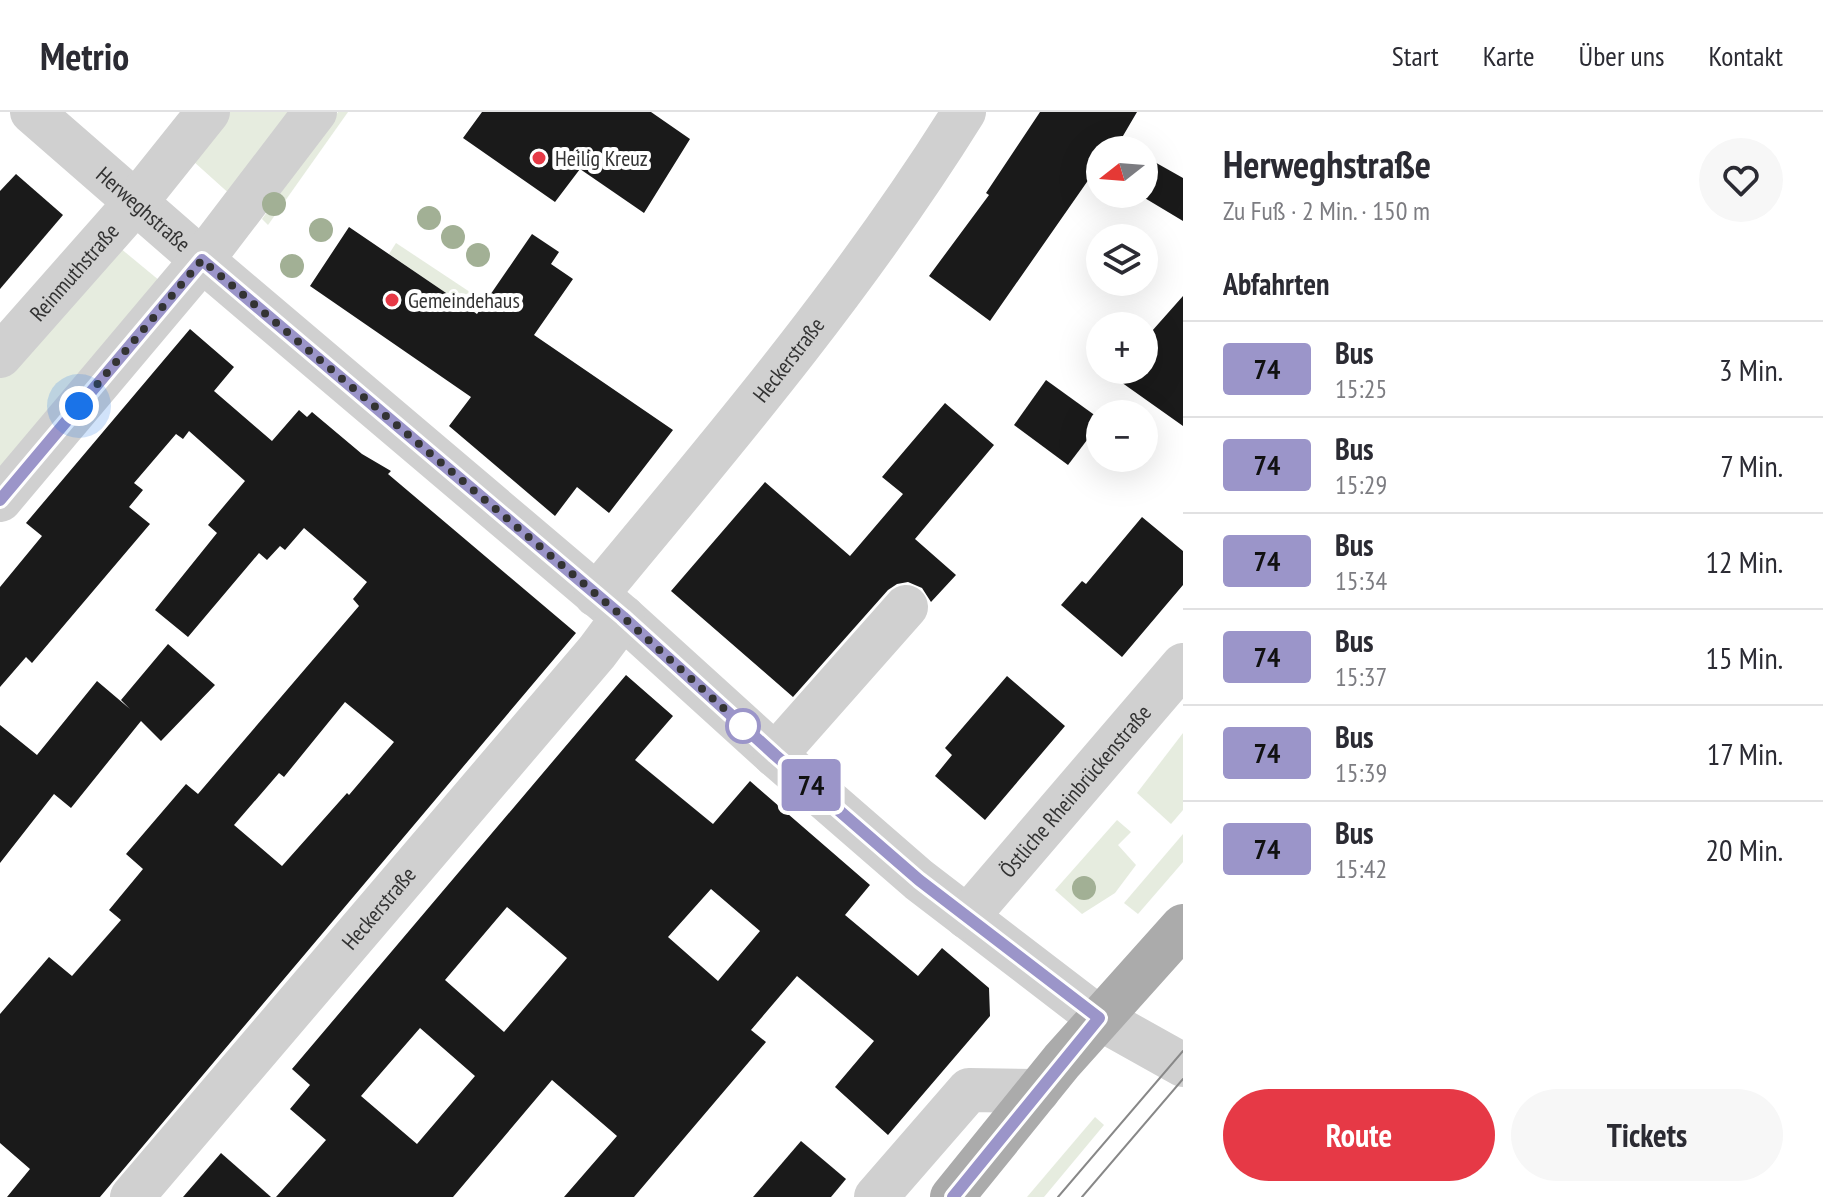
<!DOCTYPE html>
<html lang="de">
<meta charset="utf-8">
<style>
:root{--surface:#fff;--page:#f7f7f7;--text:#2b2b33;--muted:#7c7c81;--line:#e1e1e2;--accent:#e63946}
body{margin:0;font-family:"PT Sans Narrow",sans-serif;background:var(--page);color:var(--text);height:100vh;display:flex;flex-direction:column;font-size:30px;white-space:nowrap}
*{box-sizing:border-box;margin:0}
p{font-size:26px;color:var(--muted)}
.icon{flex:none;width:44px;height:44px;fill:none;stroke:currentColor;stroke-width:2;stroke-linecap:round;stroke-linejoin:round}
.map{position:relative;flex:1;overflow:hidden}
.sheet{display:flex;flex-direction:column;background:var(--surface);width:640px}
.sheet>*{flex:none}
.badge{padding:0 16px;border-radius:6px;font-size:28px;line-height:52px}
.needle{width:52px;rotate:253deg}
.controls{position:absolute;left:1086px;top:24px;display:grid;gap:16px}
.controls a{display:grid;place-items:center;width:72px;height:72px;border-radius:50%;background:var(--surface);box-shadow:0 8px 32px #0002;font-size:40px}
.you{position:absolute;width:40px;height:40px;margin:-20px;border:6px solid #fff;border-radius:50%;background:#1a73e8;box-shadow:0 0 0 12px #1a73e833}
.map>.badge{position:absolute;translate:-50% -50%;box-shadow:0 0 0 4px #fff}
h2{padding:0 40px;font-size:30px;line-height:72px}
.round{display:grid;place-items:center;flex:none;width:84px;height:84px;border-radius:42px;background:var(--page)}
.summary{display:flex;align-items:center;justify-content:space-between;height:136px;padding:0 40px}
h1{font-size:38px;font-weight:700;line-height:60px}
.button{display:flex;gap:16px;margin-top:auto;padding:16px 40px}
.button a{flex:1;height:92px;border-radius:48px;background:var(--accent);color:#fff;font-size:32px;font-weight:700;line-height:92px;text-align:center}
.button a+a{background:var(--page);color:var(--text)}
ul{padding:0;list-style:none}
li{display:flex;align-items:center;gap:24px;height:96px;padding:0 40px;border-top:2px solid var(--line)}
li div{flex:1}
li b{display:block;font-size:30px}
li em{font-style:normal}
li .badge{min-width:88px;font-weight:700;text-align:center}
header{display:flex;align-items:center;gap:48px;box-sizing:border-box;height:112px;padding:0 40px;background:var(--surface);border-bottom:2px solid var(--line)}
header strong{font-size:38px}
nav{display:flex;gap:44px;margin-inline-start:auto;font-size:28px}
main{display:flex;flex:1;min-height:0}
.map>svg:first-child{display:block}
.green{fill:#e6ecdf}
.building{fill:#1a1a1a;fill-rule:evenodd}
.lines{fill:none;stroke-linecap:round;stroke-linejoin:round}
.minor{stroke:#d0d0d0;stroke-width:44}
.major{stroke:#ababab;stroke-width:44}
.tram{stroke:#888;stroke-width:2}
.tree{fill:#a2b095}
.line-casing{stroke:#fff;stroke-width:18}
.line{stroke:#9b95c9;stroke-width:12}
.walk{stroke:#333;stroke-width:8;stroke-dasharray:0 14.4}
.poi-dot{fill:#e63946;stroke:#fff;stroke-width:3}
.stop-dot{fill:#fff;stroke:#9b95c9;stroke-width:4}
.labels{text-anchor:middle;stroke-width:8;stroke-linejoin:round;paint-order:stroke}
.poi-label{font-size:22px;fill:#333;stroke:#fff;text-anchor:start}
.street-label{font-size:22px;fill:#333;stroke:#fff}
</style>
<header>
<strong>Metrio</strong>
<nav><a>Start</a><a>Karte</a><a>Über uns</a><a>Kontakt</a></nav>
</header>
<main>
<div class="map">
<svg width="1183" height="1085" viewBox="0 0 1183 1085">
<rect width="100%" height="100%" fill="#fff"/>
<g class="green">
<path d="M230 0H296L233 85 193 49Z"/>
<path d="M338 0H348L268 113 262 107Z"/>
<path d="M114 131 160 169 0 358V266Z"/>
<path d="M396 131 485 190 475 201 389 142Z"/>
<path d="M1183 621V698L1171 712 1137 681Z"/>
<path d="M1117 708 1131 720 1118 733 1136 753 1115 781 1082 802 1055 778Z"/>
<path d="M1183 722V750L1138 802 1124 791Z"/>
<path d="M1095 1005 1104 1013 1044 1085H1027Z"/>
</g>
<g class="building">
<path d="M482 0H651L690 27 644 101 580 57 555 90 463 26Z"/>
<path d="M1040 0H1137L1120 29 1134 38H1100V60L1096 57 990 209 929 164 989 83 986 81Z"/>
<path d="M1144 44 1183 66V109L1138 82H1144Z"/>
<path d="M16 62 63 103 0 177V79Z"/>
<path d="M349 115 477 202 532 122 559 140 551 152 573 167 534 223 673 318 609 401 577 375 555 404 449 314 471 285 310 174Z"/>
<path d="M1183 184V314L1104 258H1144V228Z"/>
<path d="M190 217 234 255 214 279 272 329 299 298 307 305 312 300 362 342 391 359 388 362 576 521 100 1085H7L30 1057 0 1031V902L49 845 72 864 121 808 109 798 143 757 126 742 186 672 198 682 359 494 353 487 367 470 304 416 285 438 280 434 267 448 259 441 188 525 155 498 217 421 208 413 245 369 189 319 183 327 176 322 134 371 143 378 129 395 150 412 32 551 26 545 0 575V475L42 424 26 411ZM345 590 394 630 349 683 347 681 282 754 234 713 279 661 284 665Z"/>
<path d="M1046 268 1100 307V311L1068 353 1014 313Z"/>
<path d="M945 291 994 333 915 427 956 463 931 490 922 476 908 470 897 472 888 478 793 585 671 479 765 370 850 444 903 382 882 365Z"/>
<path d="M1142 405 1183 439V473L1122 545 1061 493 1082 469 1086 472Z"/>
<path d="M168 532 215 573 161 629 141 609 71 696 54 682 0 751V613L37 643 97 569 130 597 121 588Z"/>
<path d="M626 563 673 604 635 648 713 712 750 669 870 773 845 803 918 864 942 836 989 876 990 904 888 1023 835 975 874 929 797 864 751 918 766 930 634 1085H564L617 1024 552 968 453 1085H276L326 1028 290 997 310 973 292 957ZM711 777 760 819 718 869 668 825ZM507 795 567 846 504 920 445 868ZM420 916 475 964 417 1032 361 984Z"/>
<path d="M1007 564 1065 614 985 708 935 664 952 643 945 636Z"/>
<path d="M801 1029 846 1067 831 1085H753Z"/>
<path d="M221 1041 271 1085H183Z"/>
</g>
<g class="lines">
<g class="minor">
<path id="s1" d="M32 0 202 148 623 505 775 643 919 768 1099 906 1183 953"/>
<path id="s2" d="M0 244 136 90 208 0"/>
<path d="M0 388 202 148 315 0"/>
<path id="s3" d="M596 483C726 327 857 172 964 0"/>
<path d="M775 643 906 495"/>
<path id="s4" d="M967 805 1183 553"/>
<path id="s5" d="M132 1085 597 540 623 505"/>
<path d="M876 1085 969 978 1038 979"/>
</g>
<path class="major" d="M952 1085 1062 949 1183 814"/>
<g class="tram">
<path d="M1058 1085 1183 939"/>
<path d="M1082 1085 1183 967"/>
</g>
</g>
<g class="tree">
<circle cx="274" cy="92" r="12"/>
<circle cx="429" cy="106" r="12"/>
<circle cx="321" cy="118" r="12"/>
<circle cx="453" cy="125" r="12"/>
<circle cx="478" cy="143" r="12"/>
<circle cx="292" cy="154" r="12"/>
<circle cx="1084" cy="776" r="12"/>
</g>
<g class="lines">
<defs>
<path id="line" d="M0 388 202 148 623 505 775 643 919 768 1099 906 953 1085"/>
</defs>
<use href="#line" class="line-casing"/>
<use href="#line" class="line"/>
<path class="walk" d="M79 294 202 148 623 505 753 623 743 614"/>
</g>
<g class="poi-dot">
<circle cx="539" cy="46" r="8"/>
<circle cx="392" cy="188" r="8"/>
</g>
<circle class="stop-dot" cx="743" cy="614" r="16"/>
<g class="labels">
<g class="poi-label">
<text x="555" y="54">Heilig Kreuz</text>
<text x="408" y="196">Gemeindehaus</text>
</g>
<g class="street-label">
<text dy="8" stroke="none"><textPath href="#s1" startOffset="148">Herweghstraße</textPath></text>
<text dy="8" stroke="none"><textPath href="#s2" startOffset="112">Reinmuthstraße</textPath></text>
<text dy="8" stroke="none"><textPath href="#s3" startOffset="304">Heckerstraße</textPath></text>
<text dy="8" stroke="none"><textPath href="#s4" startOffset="166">Östliche Rheinbrückenstraße</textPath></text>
<text dy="8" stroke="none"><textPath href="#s5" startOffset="380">Heckerstraße</textPath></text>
</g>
</g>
</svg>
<div class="controls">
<a><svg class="needle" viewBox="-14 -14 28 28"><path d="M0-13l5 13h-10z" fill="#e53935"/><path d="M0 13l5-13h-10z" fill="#7c7c81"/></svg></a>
<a><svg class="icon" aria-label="layers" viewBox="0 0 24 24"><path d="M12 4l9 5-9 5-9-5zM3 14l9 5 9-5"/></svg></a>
<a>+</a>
<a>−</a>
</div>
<div class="you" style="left:79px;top:294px"></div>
<b class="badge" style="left:811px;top:673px;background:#9b95c9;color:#111">74</b>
</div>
<section class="sheet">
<div class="summary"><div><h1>Herweghstraße</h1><p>Zu Fuß · 2 Min. · 150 m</p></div><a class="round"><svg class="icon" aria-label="heart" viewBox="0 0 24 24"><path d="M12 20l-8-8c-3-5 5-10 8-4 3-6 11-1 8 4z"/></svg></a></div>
<h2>Abfahrten</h2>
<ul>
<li><span class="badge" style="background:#9b95c9;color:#111">74</span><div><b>Bus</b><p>15:25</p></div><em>3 Min.</em></li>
<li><span class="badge" style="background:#9b95c9;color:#111">74</span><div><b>Bus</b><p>15:29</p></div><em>7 Min.</em></li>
<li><span class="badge" style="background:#9b95c9;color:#111">74</span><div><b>Bus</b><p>15:34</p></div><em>12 Min.</em></li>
<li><span class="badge" style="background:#9b95c9;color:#111">74</span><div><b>Bus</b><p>15:37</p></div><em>15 Min.</em></li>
<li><span class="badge" style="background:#9b95c9;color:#111">74</span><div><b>Bus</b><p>15:39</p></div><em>17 Min.</em></li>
<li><span class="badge" style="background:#9b95c9;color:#111">74</span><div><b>Bus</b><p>15:42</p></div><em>20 Min.</em></li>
</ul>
<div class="button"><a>Route</a><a>Tickets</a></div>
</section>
</main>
